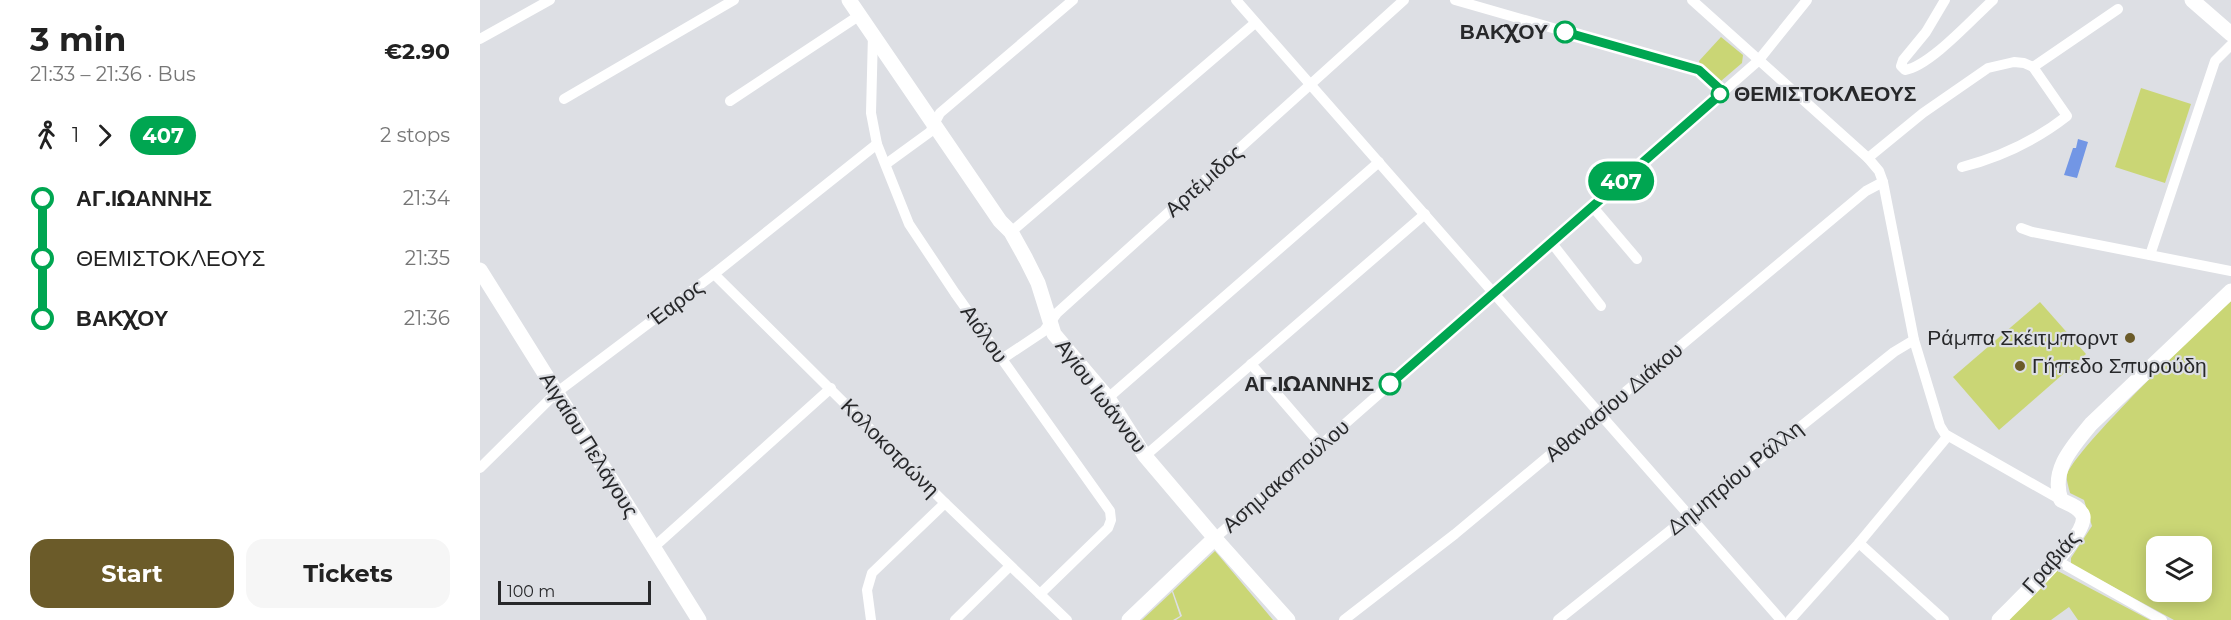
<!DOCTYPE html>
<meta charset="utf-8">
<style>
:root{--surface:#fff;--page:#f6f6f6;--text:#222;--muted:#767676;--accent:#6b5b29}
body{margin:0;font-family:Montserrat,sans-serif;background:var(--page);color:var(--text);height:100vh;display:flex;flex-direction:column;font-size:22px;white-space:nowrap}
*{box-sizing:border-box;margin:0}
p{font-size:20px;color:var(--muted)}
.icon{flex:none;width:33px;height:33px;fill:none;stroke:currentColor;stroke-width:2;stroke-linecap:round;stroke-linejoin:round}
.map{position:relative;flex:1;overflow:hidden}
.details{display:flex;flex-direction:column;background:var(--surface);width:480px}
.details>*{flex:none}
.badge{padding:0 12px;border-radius:20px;font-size:21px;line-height:39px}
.tools{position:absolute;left:1666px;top:536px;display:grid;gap:12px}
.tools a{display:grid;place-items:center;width:66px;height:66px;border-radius:12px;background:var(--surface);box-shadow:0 3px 15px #0003;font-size:30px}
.scale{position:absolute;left:18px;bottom:15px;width:153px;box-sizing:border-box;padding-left:6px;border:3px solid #27282a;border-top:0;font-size:16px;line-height:21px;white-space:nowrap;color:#27282a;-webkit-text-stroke:4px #dddfe4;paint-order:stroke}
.map>.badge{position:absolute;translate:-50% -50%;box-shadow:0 0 0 3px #fff}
.legs{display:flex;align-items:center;gap:9px;height:66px;padding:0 30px;font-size:20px}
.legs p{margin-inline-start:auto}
.summary{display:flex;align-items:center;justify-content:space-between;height:102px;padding:0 30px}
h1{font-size:33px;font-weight:700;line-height:45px}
.button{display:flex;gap:12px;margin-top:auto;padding:12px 30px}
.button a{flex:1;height:69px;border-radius:18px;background:var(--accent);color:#fff;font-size:24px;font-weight:700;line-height:69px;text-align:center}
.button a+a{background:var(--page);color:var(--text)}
ul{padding:0 30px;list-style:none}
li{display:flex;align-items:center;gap:21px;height:60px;font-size:22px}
li i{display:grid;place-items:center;width:9px;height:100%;margin:0 8px;background:currentColor}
li i::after{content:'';width:15px;height:15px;margin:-8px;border:4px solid;border-radius:50%;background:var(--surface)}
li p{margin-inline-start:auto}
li:first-child i{background:linear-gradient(#0000 50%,currentColor 0)}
li:last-child i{background:linear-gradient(currentColor 50%,#0000 0)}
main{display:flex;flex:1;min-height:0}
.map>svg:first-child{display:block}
.green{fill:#cad675;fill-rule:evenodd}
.water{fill:#7296e5}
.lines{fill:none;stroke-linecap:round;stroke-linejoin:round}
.street{stroke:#fff;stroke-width:10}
.secondary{stroke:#fff;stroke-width:15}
.line-1-casing{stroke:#fff;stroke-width:14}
.line-1{stroke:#00a651;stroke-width:9}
.stop-1-dot{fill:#fff;stroke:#00a651;stroke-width:3}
.poi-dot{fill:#6b5b29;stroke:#dddfe4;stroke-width:2}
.labels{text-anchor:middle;stroke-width:4.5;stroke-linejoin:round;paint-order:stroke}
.stop-label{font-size:21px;font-weight:bold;fill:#27282a;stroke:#dddfe4;text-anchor:end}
.street-label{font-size:21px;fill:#27282a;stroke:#dddfe4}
.poi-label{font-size:21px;fill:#27282a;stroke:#dddfe4;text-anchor:end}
</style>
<main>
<section class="details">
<div class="summary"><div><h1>3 min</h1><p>21:33 – 21:36 · Bus</p></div><b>€2.90</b></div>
<div class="legs"><svg class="icon" aria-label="walk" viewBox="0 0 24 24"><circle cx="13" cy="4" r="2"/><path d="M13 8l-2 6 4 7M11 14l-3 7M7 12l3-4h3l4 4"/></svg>1<svg class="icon" aria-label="forward" viewBox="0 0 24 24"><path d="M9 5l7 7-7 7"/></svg><b class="badge" style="background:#00a651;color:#fff">407</b><p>2 stops</p></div>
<ul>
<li><i style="color:#00a651"></i><b>ΑΓ.ΙΩΑΝΝΗΣ</b><p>21:34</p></li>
<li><i style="color:#00a651"></i><span>ΘΕΜΙΣΤΟΚΛΕΟΥΣ</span><p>21:35</p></li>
<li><i style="color:#00a651"></i><b>ΒΑΚΧΟΥ</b><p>21:36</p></li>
</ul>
<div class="button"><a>Start</a><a>Tickets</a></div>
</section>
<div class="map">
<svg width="1751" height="620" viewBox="0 0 1751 620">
<rect width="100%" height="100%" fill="#dddfe4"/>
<g class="green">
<path d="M1241 37 1263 55 1262 63 1241 81C1233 79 1221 69 1219 61Z"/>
<path d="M1661 88 1711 104 1685 183 1635 167Z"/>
<path d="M1751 301V620H1694L1591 564V558L1612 526 1604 500 1590 493C1589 488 1586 480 1587 475 1592 452 1726 322 1751 301ZM1677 546H1722V591H1677Z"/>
<path d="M1560 302 1606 354 1519 430 1473 377Z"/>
<path d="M735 551 793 620H696L702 616 693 591Z"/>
<path d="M1574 569 1670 620H1598L1589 607 1571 620H1525Z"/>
<path d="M692 592 700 616 693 620H662Z"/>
</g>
<path class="water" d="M1598 139 1608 142 1597 178 1584 175 1593 148H1596Z"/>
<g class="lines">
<g class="street">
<path d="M756 0 1301 620"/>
<path d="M975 0 1219 70 1243 92"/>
<path d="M1212 0 1388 158 1399 171 1403 182 1434 340 1460 426 1465 434 1581 500"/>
<path d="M1465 0 1446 32 1423 60 1421 66 1425 70C1450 66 1492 19 1513 0"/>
<path d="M393 34 391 113 397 144 429 224 475 293 630 511 631 520 628 528 560 594"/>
<path d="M0 39 70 0"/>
<path d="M84 99 254 0"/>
<path d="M250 101 380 15"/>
<path d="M1388 158 1443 113 1508 68 1534 62 1544 63 1553 67"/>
<path d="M406 164 450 132 460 113 593 0"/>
<path d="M1482 167C1521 157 1555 141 1587 116L1553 67 1638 9"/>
<path d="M1112 206 1157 259"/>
<path d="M1541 228 1552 232 1751 271"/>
<path d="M531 232 775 23"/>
<path d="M1071 242 1121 306"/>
<path d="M1670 255 1735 61 1751 45"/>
<path d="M234 274 465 503 587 620"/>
<path d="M522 359 564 331 577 313 924 0"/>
<path d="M771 364 841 445"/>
<path d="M628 398 899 162"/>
<path d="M665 456 945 214"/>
<path d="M0 468 76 393 234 274 397 144"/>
<path d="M735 538 1278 61 1327 0"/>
<path d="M1379 543 1464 620"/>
<path d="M174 547 351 388"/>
<path d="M1576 560 1682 620"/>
<path d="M391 620 387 590 392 573 465 503"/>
<path d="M475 620 530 566"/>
<path d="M864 620 975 534 1386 191 1403 182"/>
<path d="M1078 620 1414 352 1434 340"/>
<path d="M1310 620 1379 543 1467 437"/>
</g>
<g class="secondary">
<path d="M369 0 520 221 531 232 546 259 558 283 574 334 628 398 665 456 739 543 808 620"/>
<path d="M1712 0 1751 34"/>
<path d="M0 270 219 620"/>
<path d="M649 620 735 538"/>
<path d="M1519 620C1534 604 1608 536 1603 516 1600 507 1589 504 1581 500 1570 470 1593 446 1611 424L1751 291"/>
</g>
</g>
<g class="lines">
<defs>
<path id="line-1" d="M910 384 1243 92 1219 70 1085 32"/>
</defs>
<use href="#line-1" class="line-1-casing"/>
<use href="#line-1" class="line-1"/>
</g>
<g class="stop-1-dot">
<circle cx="1085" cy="32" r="10"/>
<circle cx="1240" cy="94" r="8"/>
<circle cx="910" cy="384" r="10"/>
</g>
<g class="poi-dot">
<circle cx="1650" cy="338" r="6"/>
<circle cx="1540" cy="366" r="6"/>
</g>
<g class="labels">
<g class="stop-label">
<text x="1068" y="39">ΒΑΚΧΟΥ</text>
<text x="1254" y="101" text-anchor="start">ΘΕΜΙΣΤΟΚΛΕΟΥΣ</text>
<text x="894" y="391">ΑΓ.ΙΩΑΝΝΗΣ</text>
</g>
<g class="street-label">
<text transform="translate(724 181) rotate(-42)" y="7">Αρτέμιδος</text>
<text transform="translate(196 303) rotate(-37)" y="7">Έαρος</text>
<text transform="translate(504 334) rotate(55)" y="7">Αιόλου</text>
<text transform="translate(621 396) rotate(53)" y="7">Αγίου Ιωάννου</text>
<text transform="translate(1134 402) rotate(-40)" y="7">Αθανασίου Διάκου</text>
<text transform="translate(109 445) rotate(58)" y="7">Αιγαίου Πελάγους</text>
<text transform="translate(410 448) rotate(45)" y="7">Κολοκοτρώνη</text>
<text transform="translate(806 476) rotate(-41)" y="7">Ασημακοπούλου</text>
<text transform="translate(1255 478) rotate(-39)" y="7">Δημητρίου Ράλλη</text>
<text transform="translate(1571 562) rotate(-49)" y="7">Γραβιάς</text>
</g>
<g class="poi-label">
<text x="1638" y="345">Ράμπα Σκέιτμπορντ</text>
<text x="1552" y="373" text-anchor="start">Γήπεδο Σπυρούδη</text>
</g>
</g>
</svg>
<div class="tools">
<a><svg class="icon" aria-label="layers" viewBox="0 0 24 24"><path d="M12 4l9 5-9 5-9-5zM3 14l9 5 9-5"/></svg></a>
</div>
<div class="scale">100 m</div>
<b class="badge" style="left:1141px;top:181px;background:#00a651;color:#fff">407</b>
</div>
</main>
